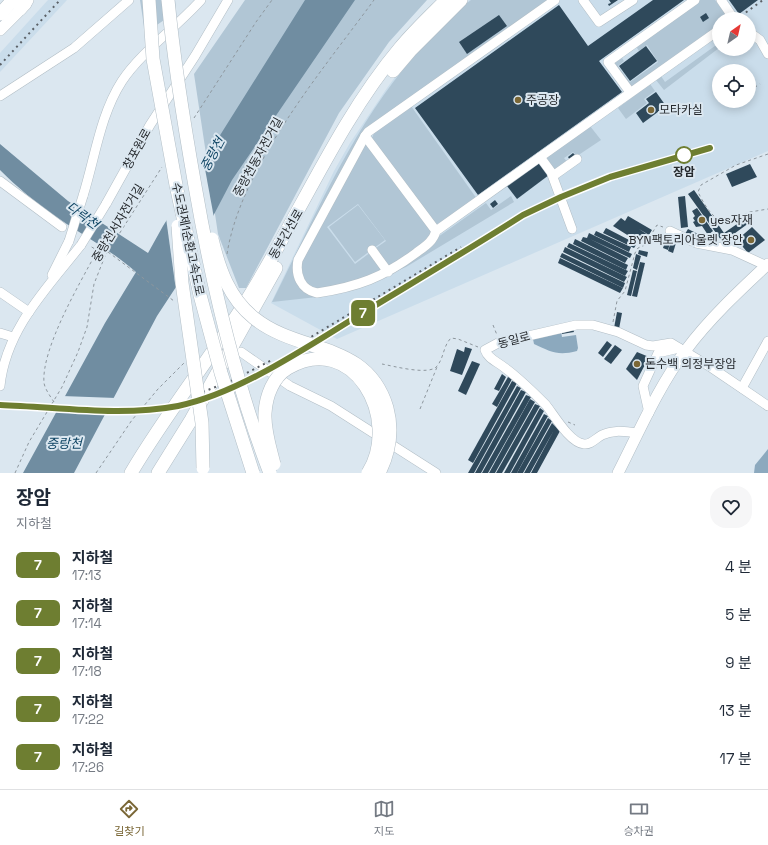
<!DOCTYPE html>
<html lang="ko">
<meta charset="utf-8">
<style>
:root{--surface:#fff;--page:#f6f6f7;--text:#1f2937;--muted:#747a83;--line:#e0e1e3;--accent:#7a6736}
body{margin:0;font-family:"Space Grotesk","Noto Sans KR",sans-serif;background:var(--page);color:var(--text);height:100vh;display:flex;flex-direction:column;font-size:15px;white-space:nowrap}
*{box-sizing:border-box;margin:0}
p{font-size:13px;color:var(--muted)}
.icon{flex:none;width:22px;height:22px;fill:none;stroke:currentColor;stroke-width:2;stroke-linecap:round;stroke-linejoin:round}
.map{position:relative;height:473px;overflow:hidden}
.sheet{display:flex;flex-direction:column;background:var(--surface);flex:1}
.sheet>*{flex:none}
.badge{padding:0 8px;border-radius:6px;font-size:14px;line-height:26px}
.needle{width:26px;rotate:34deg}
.buttons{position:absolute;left:712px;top:12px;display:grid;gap:8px}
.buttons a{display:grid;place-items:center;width:44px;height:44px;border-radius:50%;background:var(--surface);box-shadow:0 2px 10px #0003;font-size:20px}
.map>.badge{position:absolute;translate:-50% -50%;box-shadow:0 0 0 2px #fff}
.round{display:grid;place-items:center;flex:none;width:42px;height:42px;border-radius:16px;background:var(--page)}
.overview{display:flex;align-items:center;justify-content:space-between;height:68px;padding:0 16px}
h1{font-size:19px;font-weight:700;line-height:30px}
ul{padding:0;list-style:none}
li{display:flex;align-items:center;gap:12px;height:48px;padding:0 16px}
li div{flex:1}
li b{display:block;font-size:15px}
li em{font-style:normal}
li .badge{min-width:44px;font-weight:700;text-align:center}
.tabs{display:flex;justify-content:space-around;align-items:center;height:56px;border-top:1px solid var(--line);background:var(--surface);font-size:11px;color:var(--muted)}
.tabs a{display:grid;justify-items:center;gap:2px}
.tabs .selected{color:var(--accent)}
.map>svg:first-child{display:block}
.built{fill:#caddeb;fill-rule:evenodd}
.green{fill:#b1c6d5}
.forest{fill:#8ca9be}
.water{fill:#708da1}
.pier{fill:#dbe7f0}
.building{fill:#2f495b}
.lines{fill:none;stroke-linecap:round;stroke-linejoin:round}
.minor-casing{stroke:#b2bec6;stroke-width:10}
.major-casing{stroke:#b2bec6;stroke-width:12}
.highway-casing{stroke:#b2bec6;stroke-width:14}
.path{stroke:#8e979e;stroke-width:1;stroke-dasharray:3 3;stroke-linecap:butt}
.minor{stroke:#fff;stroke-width:9}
.major{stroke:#fff;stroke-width:11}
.highway{stroke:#fff;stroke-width:13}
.rail{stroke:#5b6167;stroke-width:2;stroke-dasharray:2 4;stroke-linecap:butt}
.minor-bridge-casing{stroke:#b2bec6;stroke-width:10;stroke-linecap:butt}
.highway-bridge-casing{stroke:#b2bec6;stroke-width:14;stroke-linecap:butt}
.minor-bridge{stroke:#fff;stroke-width:9}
.highway-bridge{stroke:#fff;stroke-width:13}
.line-casing{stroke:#fff;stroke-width:9}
.line{stroke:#6e7e31;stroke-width:6}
.poi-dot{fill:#7a6736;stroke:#dbe7f0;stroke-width:1.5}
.stop-dot{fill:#fff;stroke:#6e7e31;stroke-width:2}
.labels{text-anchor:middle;stroke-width:4;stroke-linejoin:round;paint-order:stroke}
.poi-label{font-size:12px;fill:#25292d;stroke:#dbe7f0;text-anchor:start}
.street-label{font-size:12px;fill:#25292d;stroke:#dbe7f0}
.stop-label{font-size:12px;font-weight:bold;fill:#25292d;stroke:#dbe7f0}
.water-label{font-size:13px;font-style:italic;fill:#104564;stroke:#dbe7f0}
</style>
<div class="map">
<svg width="768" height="473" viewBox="0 0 768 473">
<rect width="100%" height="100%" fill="#dbe7f0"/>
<g class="built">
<path d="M48 0H67L0 72V53Z"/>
<path d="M469 0H768V151L337 339 271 303 334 171 350 143 387 88 413 53ZM719 19H749V49H719ZM719 71H749V101H719Z"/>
</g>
<g class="green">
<path d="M140 0H175L176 12 145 33Z"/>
<path d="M245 0H427L389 42 339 113 246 288H239L218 234 194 74Z"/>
<path d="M471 0H547L368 127 297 260 307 289 359 287 326 296 272 302C320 207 360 107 438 31 448 21 459 9 471 0Z"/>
<path d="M700 0H715L726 15V19H719V25L631 87 613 64 622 58 624 61 618 66 630 82 658 62 647 45 639 51 637 48 638 44Z"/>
<path d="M719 43V48L664 90 656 80 661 76 665 82Z"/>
<path d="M650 84 655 91 644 99 647 103 626 119 618 108Z"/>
<path d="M411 106 477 199 436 225 372 138 374 133Z"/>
<path d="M590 126 601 140 577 156 573 152 564 158 568 163 556 172 546 157Z"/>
<path d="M366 139 435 232 433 237 388 270 373 250 386 241 358 204 327 227 355 264 371 252 386 271 318 291 303 283 299 260Z"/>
<path d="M511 196 514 202 406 267 380 278 486 203 491 210Z"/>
<path d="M358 205 385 240 355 262 329 227Z"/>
</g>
<g class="forest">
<path d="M561 331 562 337 576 335 578 348 577 351C558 356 551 352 534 344L533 339Z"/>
<path d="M768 449V473H754L755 465Z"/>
</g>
<path class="water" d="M305 0H355L232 180 176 287 157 316 74 473H23L105 323 136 272C111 250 82 235 55 216 35 202 17 187 0 170V144L68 201 148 253 163 226Z"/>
<g class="pier">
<path d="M203 158 214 218 180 283H175L166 218Z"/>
<path d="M62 396 116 398 111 407 57 406Z"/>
</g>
<g class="building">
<path d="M609 0H618L609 6 608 4 611 3Z"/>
<path d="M653 0H684L599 61 622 92 478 195 415 108 559 5 588 46Z"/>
<path d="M729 0H758L739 14Z"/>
<path d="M706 13 709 18 703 22 700 17Z"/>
<path d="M499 15 507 26 467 54 459 42Z"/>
<path d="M646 46 657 61 630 81 619 66Z"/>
<path d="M656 92 666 106 643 123 636 113 649 103 646 99Z"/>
<path d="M573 153 577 157 571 162 568 157Z"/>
<path d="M539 162 549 175 517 199 507 186Z"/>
<path d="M750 164 757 177 732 187 726 174Z"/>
<path d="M694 190 724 233 750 215 753 220 727 239 726 237 721 240 688 194Z"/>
<path d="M685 196 688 227 681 228 678 197Z"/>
<path d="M495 200 498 204 493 208 490 204Z"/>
<path d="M697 208 713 231 708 235 702 226 696 227 693 222 695 221 693 218 695 216 692 211Z"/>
<path d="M628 216 652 230 649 235 639 229 648 235 640 243 613 226 621 218 625 221Z"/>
<path d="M752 227 765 240 748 253 737 240Z"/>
<path d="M606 228 633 242V243L636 245 634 248 603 233Z"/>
<path d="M688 229 704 237 702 243 685 234Z"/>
<path d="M596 231 631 247 629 252 594 235Z"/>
<path d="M668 232 673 233 668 250 663 248Z"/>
<path d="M589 233 632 254 630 258 590 239 628 258 625 263 581 241 583 237 587 238Z"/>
<path d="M673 235 678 236 673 253 668 251Z"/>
<path d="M575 239 628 265 626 270 573 244Z"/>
<path d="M569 243 628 271 625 276 567 247Z"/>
<path d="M565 247 627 277 624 282 563 252Z"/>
<path d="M639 250 648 252 647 257 638 254Z"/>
<path d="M562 253 625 283 623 288 560 257Z"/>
<path d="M636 254 641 256 637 270 633 268Z"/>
<path d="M560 258 623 288 620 293 558 263Z"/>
<path d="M640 262 645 263 637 297 632 296Z"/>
<path d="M633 270 637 271 631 296 627 295Z"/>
<path d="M617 312 622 313 619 329 614 328Z"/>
<path d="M573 329 574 332 562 334V331Z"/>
<path d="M607 341 612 345 603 357 598 353Z"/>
<path d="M615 345 622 350 611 364 604 359Z"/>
<path d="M465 347 472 349 462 375 450 371 457 349 464 352Z"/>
<path d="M637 352 649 357 637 380 626 369Z"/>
<path d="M472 361 480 364 466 395 458 391Z"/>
<path d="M502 374 506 377 499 391 494 389Z"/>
<path d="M508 377 512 379 497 407 492 404Z"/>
<path d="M512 381 517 383 473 463 468 460Z"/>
<path d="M517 386 521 388 474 473H468Z"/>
<path d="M521 390 526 392 481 473H475Z"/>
<path d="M526 395 531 397 488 473H482Z"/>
<path d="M530 399 535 402 495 473H489Z"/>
<path d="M535 404 540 406 502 473H496Z"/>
<path d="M540 408 544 411 510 473H504Z"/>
<path d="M544 414 548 416 517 473H511Z"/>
<path d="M548 418 552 421 523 473H517Z"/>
<path d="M552 423 560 431 537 473H531L554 430 530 473H524Z"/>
</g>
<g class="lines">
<defs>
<g id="minor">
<path d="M555 0 368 132 365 136 436 231 540 157 551 172 572 229"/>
<path d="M583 0 599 22 633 0"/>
<path d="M721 0 734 19"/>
<path d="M749 32 760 40 768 54"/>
<path d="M630 92 608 62 695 0"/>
<path d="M0 96 74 48 129 0"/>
<path d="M365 136 298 260C295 275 301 290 317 293 357 287 384 277 416 253 424 247 433 242 436 231"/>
<path d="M540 157 719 30"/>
<path d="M553 176 577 159"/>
<path d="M0 181 62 227"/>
<path d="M83 196C95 158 100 115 122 81 141 52 178 26 201 0"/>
<path d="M106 204 150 125 195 56 228 0"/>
<path d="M670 231 696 243 732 250 767 266"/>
<path d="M372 250 388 272"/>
<path d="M52 275 69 241"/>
<path d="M0 292 29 312"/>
<path d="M0 333 13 337"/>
<path d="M241 352 290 386 331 406 436 473"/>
<path d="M0 386C6 329 47 288 81 245"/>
<path d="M742 388 768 341"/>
<path d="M649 413 643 386 658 353 679 348"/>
<path d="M638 433C626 432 614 429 602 435 596 438 591 445 584 444 570 443 554 415 546 405 533 392 520 379 505 368 498 362 488 359 485 350L498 343 576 325H593L618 332 646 345 653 346 671 343 712 368 768 406"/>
</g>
<g id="major">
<path d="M0 30 26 4"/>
<path d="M618 473C639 432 658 387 686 350 709 319 739 291 768 264"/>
</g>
<g id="highway">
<path d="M20 9 27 0"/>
<path d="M0 14 13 0"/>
<path d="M393 71 410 51 461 0"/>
<path d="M131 473C168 410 215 353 253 290 301 211 341 118 400 48 414 31 430 16 446 0"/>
<path d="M158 473 191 420 276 268"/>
</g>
</defs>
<use href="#minor" class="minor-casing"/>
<use href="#major" class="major-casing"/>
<use href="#highway" class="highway-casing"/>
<g class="path">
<path d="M194 118 256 22 272 0"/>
<path d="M768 154 736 165 701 185 698 192C703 202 713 222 727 222 734 221 742 215 750 212 756 211 762 210 768 209"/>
<path d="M96 251 105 256"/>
<path d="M108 252 174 301"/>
<path d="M227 254C241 166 322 71 374 0"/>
<path d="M613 322 617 301 625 291 635 253 638 248 645 245 657 225 663 227"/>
<path d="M493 325 497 335"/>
<path d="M382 364C393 366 430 376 437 366 444 358 443 346 451 338L458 339 478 347"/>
<path d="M54 402C50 396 45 389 44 383 41 349 80 283 96 253L95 249 90 246"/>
<path d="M420 409 437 367"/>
<path d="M568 422 575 425"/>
<path d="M15 473 29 442 62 387 78 352 87 327 94 284 105 256 162 167"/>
<path d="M96 473 132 420 158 389 184 363"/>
</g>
<use href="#minor" class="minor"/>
<use href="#major" class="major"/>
<use href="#highway" class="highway"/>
<g class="rail">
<path d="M741 16 763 0"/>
<path d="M0 65 60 0"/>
<path d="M749 89 760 84"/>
<path d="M722 102 724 101"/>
<path d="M296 346 461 247"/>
<path d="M203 392 233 380 272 360"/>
<path d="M0 405C59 407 120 418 178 406 238 393 301 350 353 319 410 284 467 251 523 215 585 184 644 167 710 148"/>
</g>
<defs>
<g id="minor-bridge">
<path d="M69 241 83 196"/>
<path d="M81 245 106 204"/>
</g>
<g id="highway-bridge">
<path d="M149 0 153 59 176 185 200 295 221 373 253 473"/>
<path d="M168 0C174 63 184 124 195 186 212 284 234 380 270 473"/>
<path d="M178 226 182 283 202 423 203 468"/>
<path d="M212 239C219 269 229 298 254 318 300 355 367 340 387 408 393 430 389 453 379 473"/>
<path d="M274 464C270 448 264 430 265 413 266 396 273 377 288 368 353 330 402 418 368 473"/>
</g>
</defs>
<use href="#minor-bridge" class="minor-bridge-casing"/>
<use href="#highway-bridge" class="highway-bridge-casing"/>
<use href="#minor-bridge" class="minor-bridge"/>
<use href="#highway-bridge" class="highway-bridge"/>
</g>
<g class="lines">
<defs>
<path id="line" d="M0 405C59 407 120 417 178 406 237 394 304 349 356 317 412 283 468 250 523 215L561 197 610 177 710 148"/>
</defs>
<use href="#line" class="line-casing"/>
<use href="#line" class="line"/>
</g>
<g class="poi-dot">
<circle cx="518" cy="100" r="4"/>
<circle cx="651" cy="110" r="4"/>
<circle cx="702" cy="220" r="4"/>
<circle cx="751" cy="240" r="4"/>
<circle cx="637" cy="364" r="4"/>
</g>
<circle class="stop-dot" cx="684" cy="155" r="8"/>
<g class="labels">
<g class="poi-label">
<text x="526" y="104">주공장</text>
<text x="659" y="114">모타카실</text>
<text x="710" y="224">yes자재</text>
<text x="743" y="244" text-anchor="end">BYN팩토리아울렛 장안</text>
<text x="645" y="368">돈수백 의정부장암</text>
</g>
<g class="street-label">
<text transform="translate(137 149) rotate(-61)" y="4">창포원로</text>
<text transform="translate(258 157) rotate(-61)" y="4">중랑천동자전거길</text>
<text transform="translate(118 223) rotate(-59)" y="4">중랑천서자전거길</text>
<text transform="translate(286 234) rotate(-60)" y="4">동부간선로</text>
<text transform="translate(188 239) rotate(78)" y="4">수도권제1순환고속도로</text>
<text transform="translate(514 340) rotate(-15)" y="4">동일로</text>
</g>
<g class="stop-label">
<text x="684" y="176">장암</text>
</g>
<g class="water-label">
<text transform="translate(212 154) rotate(-62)" y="5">중랑천</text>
<text transform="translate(83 215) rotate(36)" y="5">다락천</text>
<text x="64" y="448">중랑천</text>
</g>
</g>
</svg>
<div class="buttons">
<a><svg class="needle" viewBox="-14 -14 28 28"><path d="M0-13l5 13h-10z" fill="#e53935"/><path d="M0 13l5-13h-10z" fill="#747a83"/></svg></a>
<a><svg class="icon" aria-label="locate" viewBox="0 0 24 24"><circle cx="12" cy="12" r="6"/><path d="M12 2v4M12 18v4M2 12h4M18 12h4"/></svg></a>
</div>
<b class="badge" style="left:363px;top:313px;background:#6e7e31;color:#fff">7</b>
</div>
<section class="sheet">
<div class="overview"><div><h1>장암</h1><p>지하철</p></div><a class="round"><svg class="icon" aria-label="heart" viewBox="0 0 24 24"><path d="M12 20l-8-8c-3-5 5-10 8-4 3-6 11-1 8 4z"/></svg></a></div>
<ul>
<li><span class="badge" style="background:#6e7e31;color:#fff">7</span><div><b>지하철</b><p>17:13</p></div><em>4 분</em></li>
<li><span class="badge" style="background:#6e7e31;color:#fff">7</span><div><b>지하철</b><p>17:14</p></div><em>5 분</em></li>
<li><span class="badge" style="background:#6e7e31;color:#fff">7</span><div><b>지하철</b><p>17:18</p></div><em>9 분</em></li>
<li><span class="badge" style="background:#6e7e31;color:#fff">7</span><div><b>지하철</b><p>17:22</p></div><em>13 분</em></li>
<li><span class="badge" style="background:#6e7e31;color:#fff">7</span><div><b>지하철</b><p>17:26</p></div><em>17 분</em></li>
</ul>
</section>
<nav class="tabs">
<a class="selected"><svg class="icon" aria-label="directions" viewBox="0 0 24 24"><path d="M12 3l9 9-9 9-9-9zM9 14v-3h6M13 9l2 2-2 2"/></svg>길찾기</a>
<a><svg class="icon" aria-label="map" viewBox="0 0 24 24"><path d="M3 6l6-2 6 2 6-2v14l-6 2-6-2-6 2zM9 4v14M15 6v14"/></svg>지도</a>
<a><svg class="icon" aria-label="tickets" viewBox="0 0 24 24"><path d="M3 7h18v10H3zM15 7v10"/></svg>승차권</a>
</nav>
